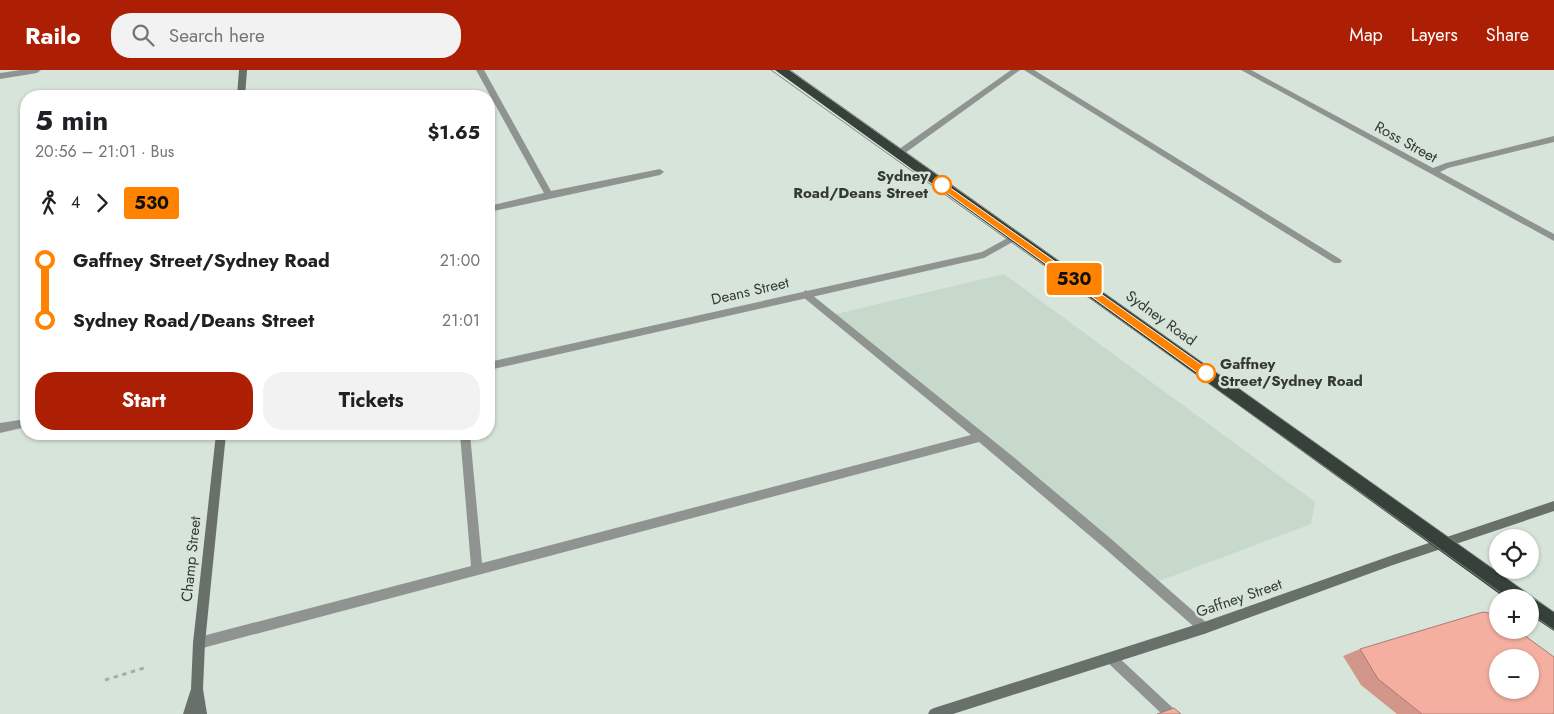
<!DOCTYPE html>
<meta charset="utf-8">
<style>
:root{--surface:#fff;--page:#f2f2f2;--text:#202124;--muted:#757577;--accent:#ad1f05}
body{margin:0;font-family:Jost,sans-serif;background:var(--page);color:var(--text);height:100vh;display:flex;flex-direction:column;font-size:19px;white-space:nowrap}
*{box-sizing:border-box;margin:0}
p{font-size:16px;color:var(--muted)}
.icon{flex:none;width:28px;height:28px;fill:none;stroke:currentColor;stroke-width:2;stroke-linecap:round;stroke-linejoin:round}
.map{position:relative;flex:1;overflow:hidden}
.side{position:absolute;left:20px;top:20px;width:475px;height:350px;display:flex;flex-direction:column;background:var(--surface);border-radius:20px;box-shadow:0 1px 4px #0004}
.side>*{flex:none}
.badge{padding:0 10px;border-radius:4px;font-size:18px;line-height:32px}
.controls{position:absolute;left:1489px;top:459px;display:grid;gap:10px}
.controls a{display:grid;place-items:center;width:50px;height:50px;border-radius:50%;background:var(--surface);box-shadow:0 1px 4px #0004;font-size:25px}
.map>.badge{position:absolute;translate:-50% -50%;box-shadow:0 0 0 2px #fff}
.legs{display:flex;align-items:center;gap:8px;height:55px;padding:0 15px;font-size:16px}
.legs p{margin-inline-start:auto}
.overview{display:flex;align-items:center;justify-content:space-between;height:85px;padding:0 15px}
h1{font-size:28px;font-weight:700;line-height:38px}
.cta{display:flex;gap:10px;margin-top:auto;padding:10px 15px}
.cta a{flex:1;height:58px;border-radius:20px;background:var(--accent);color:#fff;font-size:20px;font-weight:700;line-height:58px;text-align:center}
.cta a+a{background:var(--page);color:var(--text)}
ul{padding:0 15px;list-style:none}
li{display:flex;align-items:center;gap:18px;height:60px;font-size:19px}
li i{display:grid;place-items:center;width:8px;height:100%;margin:0 6px;background:currentColor}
li i::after{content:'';width:12px;height:12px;margin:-6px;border:4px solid;border-radius:50%;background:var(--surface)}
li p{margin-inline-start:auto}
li:first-child i{background:linear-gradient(#0000 50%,currentColor 0)}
li:last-child i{background:linear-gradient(currentColor 50%,#0000 0)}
header{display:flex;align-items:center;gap:30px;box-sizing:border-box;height:70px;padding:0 25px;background:var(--accent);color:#fff}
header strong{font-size:24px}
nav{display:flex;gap:28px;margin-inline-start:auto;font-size:18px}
.search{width:350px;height:45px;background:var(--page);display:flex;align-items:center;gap:12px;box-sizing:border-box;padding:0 18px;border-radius:20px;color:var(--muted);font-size:19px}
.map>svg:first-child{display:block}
.built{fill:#c6d9ca}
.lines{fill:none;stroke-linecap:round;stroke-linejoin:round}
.path{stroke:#a4aea6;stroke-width:3;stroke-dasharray:4.5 4.5;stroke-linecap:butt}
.lane{fill:#8f9490;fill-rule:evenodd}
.street{fill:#8f9490;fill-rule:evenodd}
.secondary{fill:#68706a;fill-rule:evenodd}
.highway{fill:#364139;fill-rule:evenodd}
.tram{stroke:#7e8680;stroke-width:1}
.wall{fill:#d3968a}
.building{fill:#f5afa1;stroke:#ac7a71;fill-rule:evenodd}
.line-1{fill:#ff8200;stroke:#fff}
.stop-1-dot{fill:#fff;stroke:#ff8200;stroke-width:2.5}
.labels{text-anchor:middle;stroke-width:5;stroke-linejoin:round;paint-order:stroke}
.street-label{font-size:15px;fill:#343935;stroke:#d7e4da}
.stop-label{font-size:15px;font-weight:bold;fill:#343935;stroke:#d7e4da;text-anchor:end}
</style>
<header>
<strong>Railo</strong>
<div class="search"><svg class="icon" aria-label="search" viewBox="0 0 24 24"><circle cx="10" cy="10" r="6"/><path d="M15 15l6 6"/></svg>Search here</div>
<nav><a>Map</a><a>Layers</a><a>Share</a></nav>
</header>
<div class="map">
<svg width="1554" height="644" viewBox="0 0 1554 644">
<rect width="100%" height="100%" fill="#d7e4da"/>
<path class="built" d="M1004 204 1315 432 1311 454 1154 513 832 245Z"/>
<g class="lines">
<path class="path" d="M105 610 144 598"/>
<g class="lane">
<path d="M476 0H484L551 121 660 99 664 102 660 105 489 142V136L544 123Z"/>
<path d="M1011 0H1020L901 86H895V82Z"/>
<path d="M1024 0H1034L1340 189 1342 191 1340 193H1334Z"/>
<path d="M806 220 1011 385 1110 468 1208 554 1210 558 1208 562 1204 564 1200 562 1102 476 979 372 199 579 195 577 193 573 195 569 199 567 471 496 460 364H470L482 493 971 365 803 227 801 224Z"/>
<path d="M1111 582 1115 584 1175 640 1177 644H1162L1107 592 1105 588 1107 584Z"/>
</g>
<g class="street">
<path d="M21 0H41L37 3 0 9V3Z"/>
<path d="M1241 0H1251L1433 98 1446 93 1554 66V72L1448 98 1440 102 1554 164V171Z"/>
<path d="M1015 164 1019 167 1018 169 984 188 489 300V292L982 182Z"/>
<path d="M26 349V357L0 363V353Z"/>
</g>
<g class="secondary">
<path d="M239 0H247L245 26H237Z"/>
<path d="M216 364H226L205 573 203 619 207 644H183L191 619 193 573Z"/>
<path d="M1554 431V441L1393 495 1204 564 953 644H928L930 640 934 638 1204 552 1393 485Z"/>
</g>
<path class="highway" d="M775 0H789L1526 522 1528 527 1530 526 1554 542V561L1530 545V528H1505Z"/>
<g class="tram">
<path d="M771 0 1508 528"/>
<path d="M790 0 1554 542"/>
<path d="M1530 543 1554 560"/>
</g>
</g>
<path class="wall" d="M1360 579 1554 644H1397L1361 615 1343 586Z"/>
<g class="building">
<path d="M1483 542 1494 544 1498 546V560H1517L1554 587V644H1422L1378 609 1360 579ZM1498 588H1530V620H1498Z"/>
<path d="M1174 638 1181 644H1157Z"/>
</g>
<path class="line-1" d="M942 112 1209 300V306H1202L939 117V113Z"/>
<g class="stop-1-dot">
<circle cx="942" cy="115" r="9"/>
<circle cx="1206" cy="303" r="9"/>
</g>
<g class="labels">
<g class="street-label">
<text transform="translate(1406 72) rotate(29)" y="5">Ross Street</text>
<text transform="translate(750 221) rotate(-13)" y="5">Deans Street</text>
<text transform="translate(1161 248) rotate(36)" y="5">Sydney Road</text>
<text transform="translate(191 489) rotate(-84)" y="5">Champ Street</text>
<text transform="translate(1239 528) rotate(-19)" y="5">Gaffney Street</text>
</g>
<g class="stop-label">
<text x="928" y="111">Sydney<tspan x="928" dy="17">Road/Deans Street</tspan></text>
<text x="1220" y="299" text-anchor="start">Gaffney<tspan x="1220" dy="17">Street/Sydney Road</tspan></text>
</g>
</g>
</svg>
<div class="controls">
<a><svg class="icon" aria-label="locate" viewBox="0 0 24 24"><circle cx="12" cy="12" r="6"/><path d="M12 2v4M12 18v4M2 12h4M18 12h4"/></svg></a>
<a>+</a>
<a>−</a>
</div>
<b class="badge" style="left:1074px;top:209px;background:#ff8200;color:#111">530</b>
<section class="side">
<div class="overview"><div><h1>5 min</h1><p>20:56 – 21:01 · Bus</p></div><b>$1.65</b></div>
<div class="legs"><svg class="icon" aria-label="walk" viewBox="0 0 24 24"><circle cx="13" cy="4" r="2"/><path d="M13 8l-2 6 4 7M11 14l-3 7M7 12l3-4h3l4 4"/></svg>4<svg class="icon" aria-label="forward" viewBox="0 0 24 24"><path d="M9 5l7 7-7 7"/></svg><b class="badge" style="background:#ff8200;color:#111">530</b></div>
<ul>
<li><i style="color:#ff8200"></i><b>Gaffney Street/Sydney Road</b><p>21:00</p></li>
<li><i style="color:#ff8200"></i><b>Sydney Road/Deans Street</b><p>21:01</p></li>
</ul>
<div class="cta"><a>Start</a><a>Tickets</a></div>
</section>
</div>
